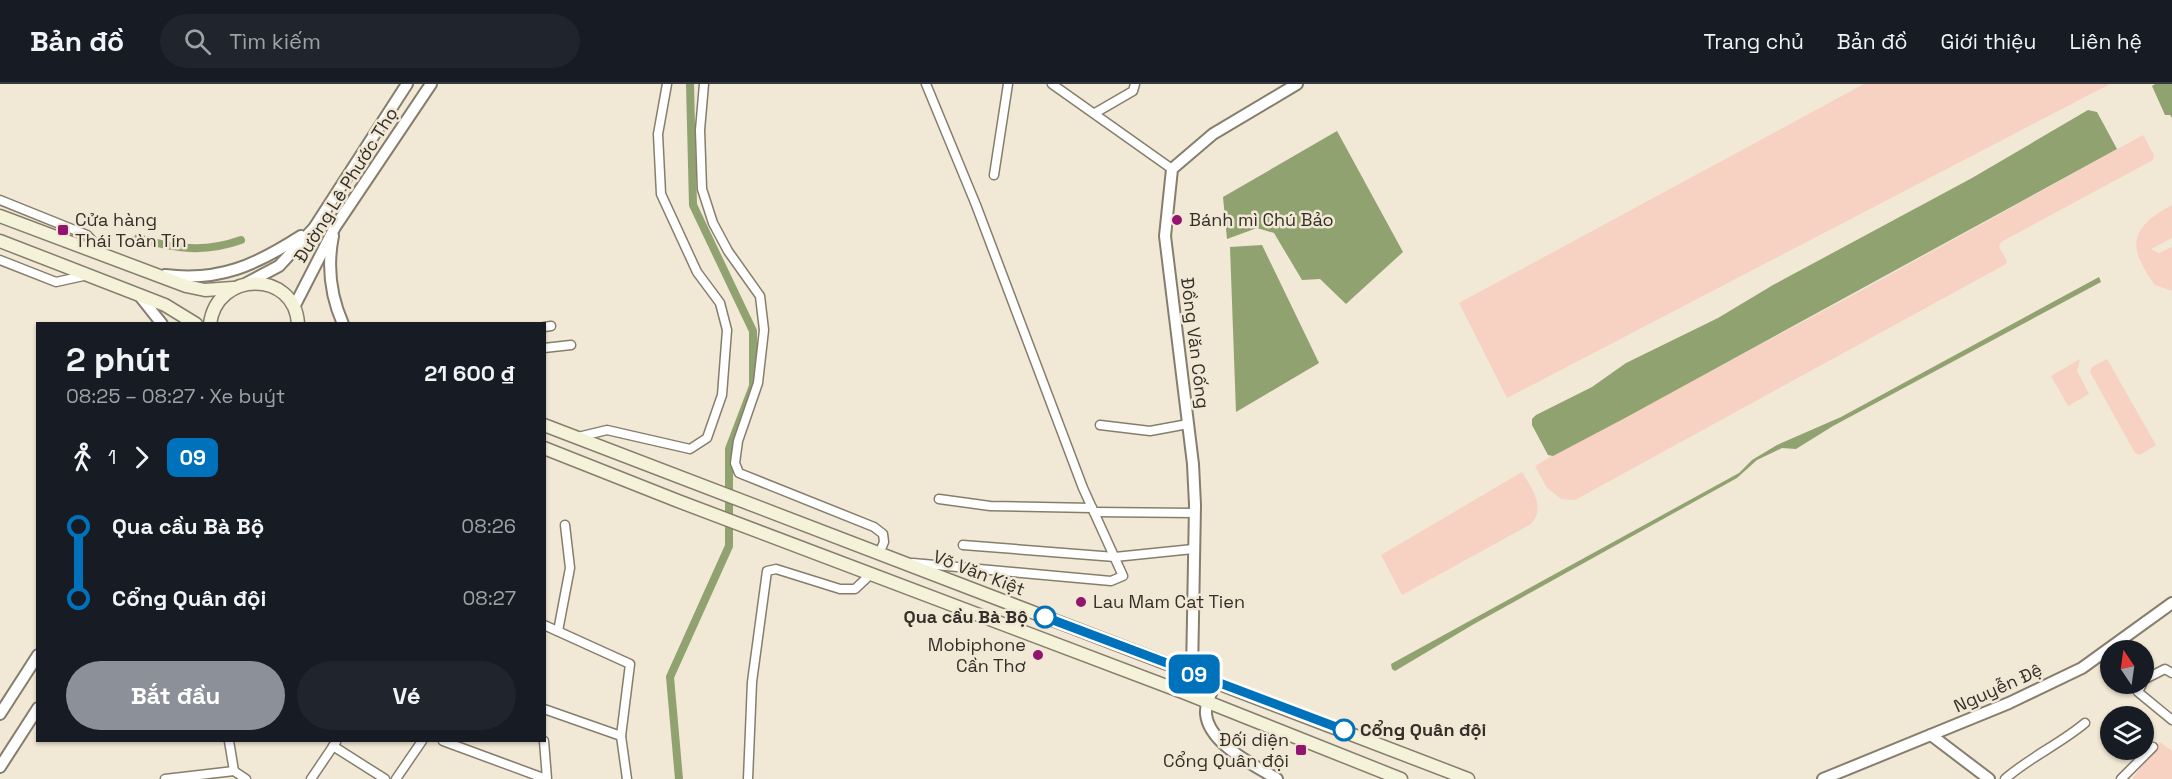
<!DOCTYPE html>
<html lang="vi">
<meta charset="utf-8">
<style>
:root{--surface:#171b24;--page:#20242c;--text:#f1f3f6;--muted:#9ea1a6;--line:#363941;--accent:#8c9099}
body{margin:0;font-family:"Space Grotesk",sans-serif;background:var(--page);color:var(--text);height:100vh;display:flex;flex-direction:column;font-size:22px;white-space:nowrap}
*{box-sizing:border-box;margin:0}
p{font-size:20px;color:var(--muted)}
.icon{flex:none;width:33px;height:33px;fill:none;stroke:currentColor;stroke-width:2;stroke-linecap:round;stroke-linejoin:round}
.map{position:relative;flex:1;overflow:hidden}
.side{position:absolute;left:36px;top:238px;width:510px;height:420px;display:flex;flex-direction:column;background:var(--surface);border-radius:0px;box-shadow:0 2px 4px #0004}
.side>*{flex:none}
.badge{padding:0 12px;border-radius:9px;font-size:21px;line-height:39px}
.needle{width:39px;rotate:347deg}
.fabs{position:absolute;left:2100px;top:556px;display:grid;gap:12px}
.fabs a{display:grid;place-items:center;width:54px;height:54px;border-radius:50%;background:var(--surface);box-shadow:0 2px 4px #0004;font-size:30px}
.map>.badge{position:absolute;translate:-50% -50%;box-shadow:0 0 0 3px #fff}
.legs{display:flex;align-items:center;gap:9px;height:66px;padding:0 30px;font-size:20px}
.legs p{margin-inline-start:auto}
.headline{display:flex;align-items:center;justify-content:space-between;height:102px;padding:0 30px}
h1{font-size:33px;font-weight:600;line-height:45px}
.primary-button{display:flex;gap:12px;margin-top:auto;padding:12px 30px}
.primary-button a{flex:1;height:69px;border-radius:36px;background:var(--accent);color:#fff;font-size:24px;font-weight:600;line-height:69px;text-align:center}
.primary-button a+a{background:var(--page);color:var(--text)}
ul{padding:0 30px;list-style:none}
li{display:flex;align-items:center;gap:21px;height:72px;font-size:22px}
li i{display:grid;place-items:center;width:9px;height:100%;margin:0 8px;background:currentColor}
li i::after{content:'';width:15px;height:15px;margin:-8px;border:4px solid;border-radius:50%;background:var(--surface)}
li p{margin-inline-start:auto}
li:first-child i{background:linear-gradient(#0000 50%,currentColor 0)}
li:last-child i{background:linear-gradient(currentColor 50%,#0000 0)}
header{display:flex;align-items:center;gap:36px;box-sizing:border-box;height:84px;padding:0 30px;background:var(--surface);border-bottom:2px solid var(--line)}
header strong{font-size:28px}
nav{display:flex;gap:33px;margin-inline-start:auto;font-size:21px}
.search{width:420px;height:54px;background:var(--page);display:flex;align-items:center;gap:15px;box-sizing:border-box;padding:0 21px;border-radius:33px;color:var(--muted);font-size:22px}
.map>svg:first-child{display:block}
.green{fill:#f7d2c3}
.water{fill:#90a26f}
.lines{fill:none;stroke-linecap:round;stroke-linejoin:round}
.canal{stroke:#90a26f;stroke-width:8}
.minor-casing{stroke:#867e6d;stroke-width:11}
.tertiary-casing{stroke:#867e6d;stroke-width:14}
.secondary-casing{stroke:#867e6d;stroke-width:15}
.minor{stroke:#fff;stroke-width:8}
.tertiary{stroke:#fff;stroke-width:10}
.secondary{stroke:#f4f2d8;stroke-width:12}
.line-1-casing{stroke:#fff;stroke-width:14}
.line-1{stroke:#0072bc;stroke-width:9}
.poi-dot{fill:#93146f;stroke:#f1e8d5;stroke-width:2}
.stop-1-dot{fill:#fff;stroke:#0072bc;stroke-width:3}
.labels{text-anchor:middle;stroke-width:5;stroke-linejoin:round;paint-order:stroke}
.street-label{font-size:18px;fill:#343029;stroke:#f1e8d5}
.poi-label{font-size:18px;fill:#343029;stroke:#f1e8d5;text-anchor:start}
.stop-label{font-size:18px;font-weight:bold;fill:#343029;stroke:#f1e8d5;text-anchor:end}
</style>
<header>
<strong>Bản đồ</strong>
<div class="search"><svg class="icon" aria-label="search" viewBox="0 0 24 24"><circle cx="10" cy="10" r="6"/><path d="M15 15l6 6"/></svg>Tìm kiếm</div>
<nav><a>Trang chủ</a><a>Bản đồ</a><a>Giới thiệu</a><a>Liên hệ</a></nav>
</header>
<div class="map">
<svg width="2172" height="695" viewBox="0 0 2172 695">
<rect width="100%" height="100%" fill="#f1e8d5"/>
<g class="green">
<path d="M1864 0H2110L1507 314 1459 219Z"/>
<path d="M2143 51 2154 71 2153 76 2001 158 1999 163 2007 177 2006 180 1575 416 1561 415 1547 404 1535 382 1550 373 1855 210Z"/>
<path d="M2172 121V154L2151 165 2159 169 2172 163V207L2155 201C2126 161 2130 144 2172 121Z"/>
<path d="M2080 275 2077 287 2089 310 2068 322 2051 292Z"/>
<path d="M2107 275 2156 361 2140 371 2135 369 2090 288 2092 283Z"/>
<path d="M1522 388C1532 404 1546 424 1531 440L1402 511 1381 471Z"/>
<path d="M2160 658 2172 667V695H2132Z"/>
</g>
<g class="water">
<path d="M2155 0H2172V34L2170 31H2165L2152 2Z"/>
<path d="M2088 26 2097 28 2117 65 1625 334 1553 372 1548 371 1532 341V335L1536 331 1592 303 1626 279 1718 234 1773 201 1972 94Z"/>
<path d="M1337 47 1403 168 1346 220 1320 195 1302 196 1274 149 1257 144 1227 155 1223 113Z"/>
<path d="M1262 161 1319 279 1236 328 1230 163Z"/>
<path d="M2099 193 2101 198 1833 342 1796 365 1782 364 1757 376 1737 394 1474 540 1395 587 1392 585 1391 580 1739 389 1752 376 1777 361 1841 333Z"/>
</g>
<g class="lines">
<g class="canal">
<path d="M138 154C175 165 205 169 241 156"/>
<path d="M679 695 670 593 729 462V365L753 302V247L693 121 690 0"/>
</g>
<defs>
<g id="minor">
<path d="M704 0 700 46 702 105 713 139 728 167 760 212 764 246 758 299 738 357 735 379 739 389 874 443 883 450 884 458 879 470"/>
<path d="M1052 0 1172 85"/>
<path d="M1095 29 1133 7 1135 0"/>
<path d="M994 91 1008 0"/>
<path d="M0 116 87 151 104 170"/>
<path d="M0 176 56 198 88 191"/>
<path d="M544 243 551 242"/>
<path d="M544 264 571 261"/>
<path d="M1100 341 1150 347 1188 340"/>
<path d="M578 353 607 346 690 365 707 354 722 311 727 246 720 219 697 188 661 110 658 50 667 0"/>
<path d="M939 415 990 422 1092 424"/>
<path d="M1094 428 1195 429"/>
<path d="M963 461 1115 473 1193 465"/>
<path d="M913 479 1111 497 1123 492 1083 404 976 121 926 0"/>
<path d="M544 541 630 580 621 652 627 695"/>
<path d="M558 547 570 484 565 441"/>
<path d="M2116 560 2122 567"/>
<path d="M2144 593 2145 595 2165 585 2172 589"/>
<path d="M2142 600 2138 608 2172 636"/>
<path d="M544 625 621 652"/>
<path d="M229 657 234 687 246 695"/>
<path d="M443 657 546 695"/>
<path d="M544 657 547 695"/>
<path d="M333 662 385 695"/>
<path d="M165 695 234 687"/>
<path d="M311 695 336 658"/>
<path d="M396 695 422 657"/>
<path d="M748 695 752 598 767 487 776 485 840 505H855L871 490"/>
<path d="M2005 695C2030 673 2060 660 2085 639"/>
<path d="M2121 695 2153 663"/>
</g>
<g id="tertiary">
<path d="M333 152C327 182 331 213 343 240"/>
<path d="M165 191C219 198 256 181 301 152"/>
<path d="M247 199 279 182 314 144 407 0"/>
<path d="M139 211 162 240"/>
<path d="M294 223 335 143 431 0"/>
<path d="M1216 598C1212 608 1205 619 1206 630 1209 660 1254 681 1277 695"/>
<path d="M1185 609 1192 590 1195 421 1193 380 1165 152 1172 85 1213 50 1297 0"/>
<path d="M0 630 38 571"/>
<path d="M1931 651 1989 695"/>
<path d="M0 683 38 624"/>
<path d="M1823 695 2009 619 2082 584 2172 519"/>
</g>
<g id="secondary">
<path d="M0 132 186 202 205 206 233 204"/>
<path d="M0 157 165 221 196 240"/>
<path d="M210 240C217 186 295 186 298 240"/>
<path d="M544 341 1468 695"/>
<path d="M544 364 678 417 1185 609 1401 695"/>
</g>
</defs>
<use href="#minor" class="minor-casing"/>
<use href="#tertiary" class="tertiary-casing"/>
<use href="#secondary" class="secondary-casing"/>
<use href="#minor" class="minor"/>
<use href="#tertiary" class="tertiary"/>
<use href="#secondary" class="secondary"/>
</g>
<g class="lines">
<defs>
<path id="line-1" d="M1045 533 1344 646"/>
</defs>
<use href="#line-1" class="line-1-casing"/>
<use href="#line-1" class="line-1"/>
</g>
<g class="poi-dot">
<circle cx="1177" cy="136" r="6"/>
<rect x="57" y="140" width="12" height="12" rx="3"/>
<circle cx="1081" cy="518" r="6"/>
<circle cx="1038" cy="571" r="6"/>
<rect x="1295" y="660" width="12" height="12" rx="3"/>
</g>
<g class="stop-1-dot">
<circle cx="1045" cy="533" r="10"/>
<circle cx="1344" cy="646" r="10"/>
</g>
<g class="labels">
<g class="street-label">
<text transform="translate(346 101) rotate(-58)" y="6">Đường Lê Phước Thọ</text>
<text transform="translate(1195 259) rotate(83)" y="6">Đồng Văn Cống</text>
<text transform="translate(979 489) rotate(21)" y="6">Võ Văn Kiệt</text>
<text transform="translate(1998 604) rotate(-24)" y="6">Nguyễn Đệ</text>
</g>
<g class="poi-label">
<text x="75" y="142">Cửa hàng<tspan x="75" dy="21">Thái Toàn Tín</tspan></text>
<text x="1189" y="142">Bánh mì Chú Bảo</text>
<text x="1093" y="524">Lau Mam Cat Tien</text>
<text x="1026" y="567" text-anchor="end">Mobiphone<tspan x="1026" dy="21">Cần Thơ</tspan></text>
<text x="1289" y="662" text-anchor="end">Đối diện<tspan x="1289" dy="21">Cổng Quân đội</tspan></text>
</g>
<g class="stop-label">
<text x="1028" y="539">Qua cầu Bà Bộ</text>
<text x="1360" y="652" text-anchor="start">Cổng Quân đội</text>
</g>
</g>
</svg>
<div class="fabs">
<a><svg class="needle" viewBox="-14 -14 28 28"><path d="M0-13l5 13h-10z" fill="#e53935"/><path d="M0 13l5-13h-10z" fill="#9ea1a6"/></svg></a>
<a><svg class="icon" aria-label="layers" viewBox="0 0 24 24"><path d="M12 4l9 5-9 5-9-5zM3 14l9 5 9-5"/></svg></a>
</div>
<b class="badge" style="left:1194px;top:590px;background:#0072bc;color:#fff">09</b>
<section class="side">
<div class="headline"><div><h1>2 phút</h1><p>08:25 – 08:27 · Xe buýt</p></div><b>21 600 ₫</b></div>
<div class="legs"><svg class="icon" aria-label="walk" viewBox="0 0 24 24"><circle cx="13" cy="4" r="2"/><path d="M13 8l-2 6 4 7M11 14l-3 7M7 12l3-4h3l4 4"/></svg>1<svg class="icon" aria-label="forward" viewBox="0 0 24 24"><path d="M9 5l7 7-7 7"/></svg><b class="badge" style="background:#0072bc;color:#fff">09</b></div>
<ul>
<li><i style="color:#0072bc"></i><b>Qua cầu Bà Bộ</b><p>08:26</p></li>
<li><i style="color:#0072bc"></i><b>Cổng Quân đội</b><p>08:27</p></li>
</ul>
<div class="primary-button"><a>Bắt đầu</a><a>Vé</a></div>
</section>
</div>
